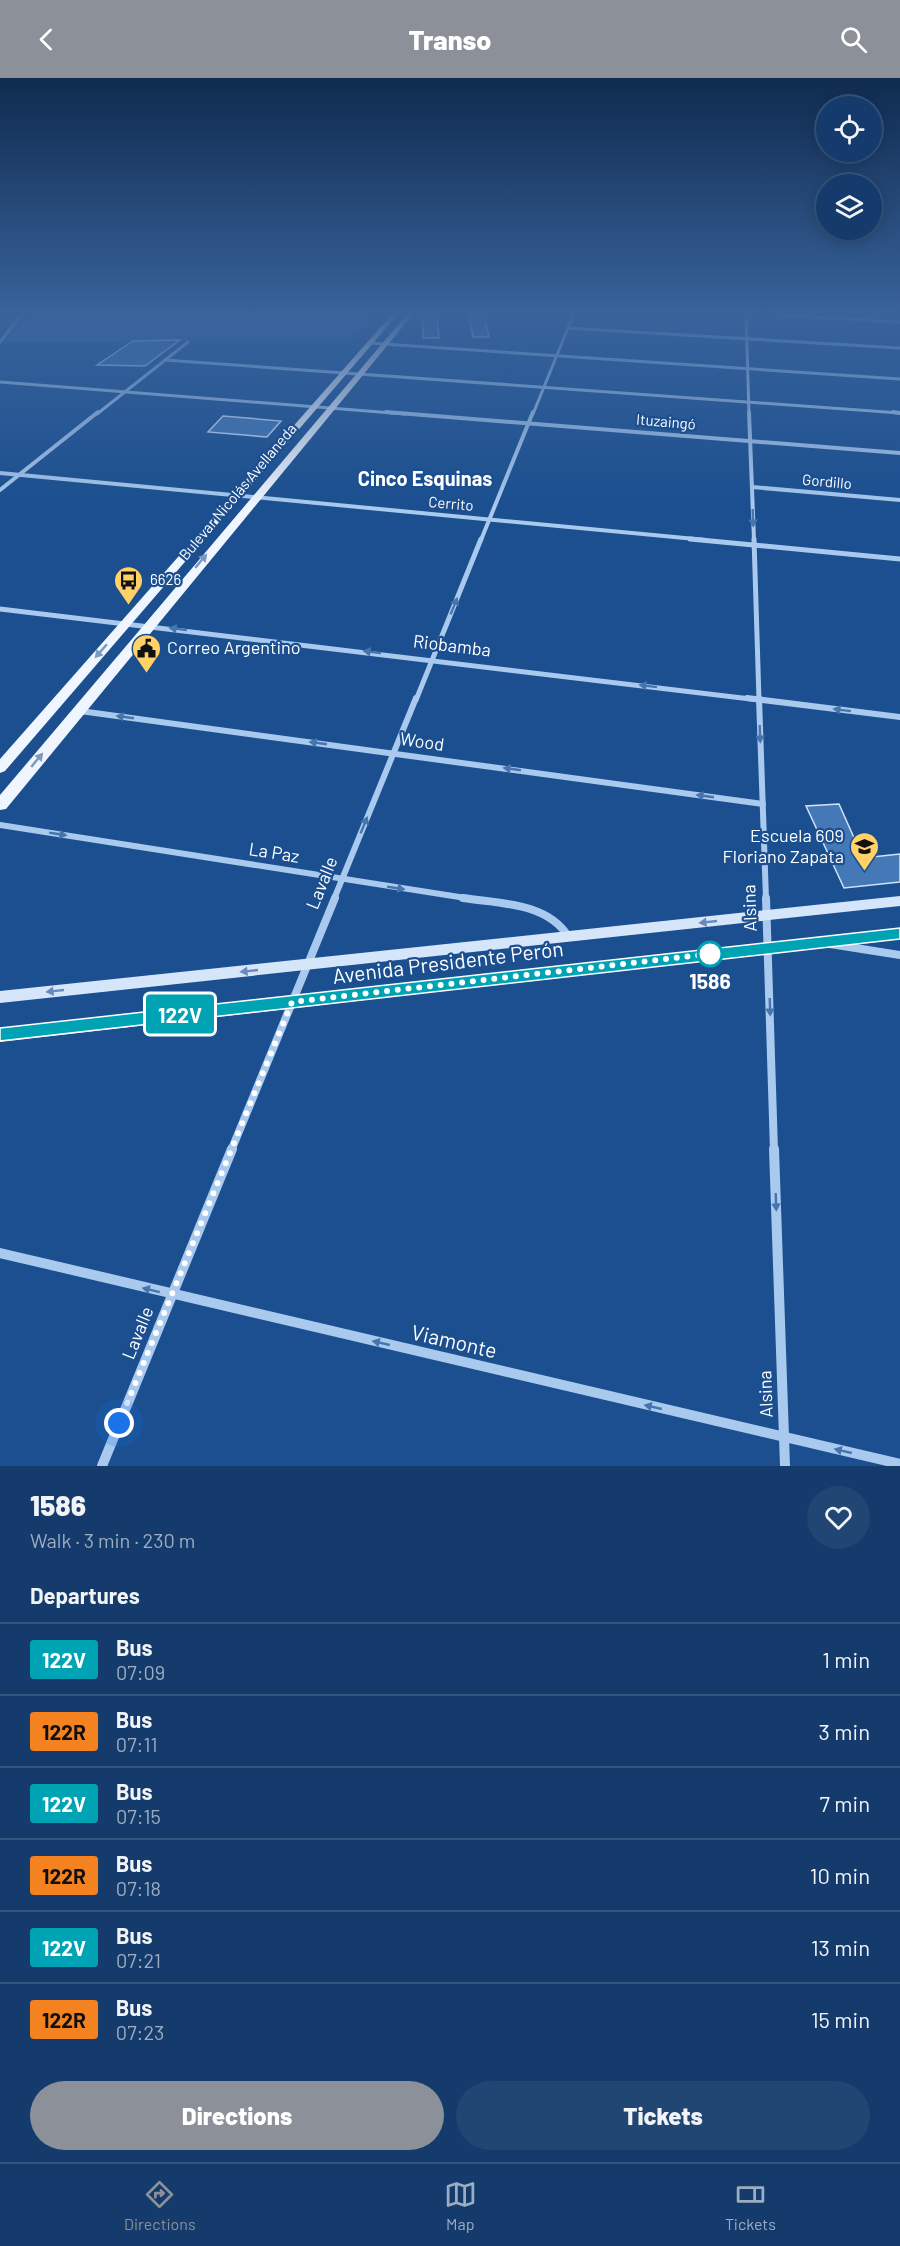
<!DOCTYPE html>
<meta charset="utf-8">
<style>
:root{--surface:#143b6b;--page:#214673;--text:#f1f3f6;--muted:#9dadc1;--line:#33557e;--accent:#8c9099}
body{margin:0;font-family:Barlow,sans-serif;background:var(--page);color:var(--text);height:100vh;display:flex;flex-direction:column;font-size:22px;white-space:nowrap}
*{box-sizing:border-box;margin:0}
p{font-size:20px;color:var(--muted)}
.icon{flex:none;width:33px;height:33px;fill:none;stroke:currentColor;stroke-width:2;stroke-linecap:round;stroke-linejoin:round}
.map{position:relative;height:1388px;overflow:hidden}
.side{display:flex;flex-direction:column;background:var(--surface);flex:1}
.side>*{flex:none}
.badge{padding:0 12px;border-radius:4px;font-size:21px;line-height:39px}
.buttons{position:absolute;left:816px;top:18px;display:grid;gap:12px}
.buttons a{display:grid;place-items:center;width:66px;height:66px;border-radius:50%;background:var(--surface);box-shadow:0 3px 15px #0003,0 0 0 2px var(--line);font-size:30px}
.you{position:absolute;width:30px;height:30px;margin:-15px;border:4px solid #fff;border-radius:50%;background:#1a73e8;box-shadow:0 0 0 9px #1a73e833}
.map>.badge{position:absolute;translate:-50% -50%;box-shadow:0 0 0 3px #fff}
h2{padding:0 30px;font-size:22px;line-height:54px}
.round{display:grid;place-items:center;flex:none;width:63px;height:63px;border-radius:32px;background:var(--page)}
.headline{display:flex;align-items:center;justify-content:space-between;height:102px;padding:0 30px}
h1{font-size:28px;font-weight:800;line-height:45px}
.primary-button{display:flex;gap:12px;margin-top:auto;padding:12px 30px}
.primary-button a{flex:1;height:69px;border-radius:36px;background:var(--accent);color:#fff;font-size:24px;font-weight:800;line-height:69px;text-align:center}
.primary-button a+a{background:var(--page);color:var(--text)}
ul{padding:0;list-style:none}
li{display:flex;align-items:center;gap:18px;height:72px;padding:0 30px;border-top:2px solid var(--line)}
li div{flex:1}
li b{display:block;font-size:22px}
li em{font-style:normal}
li .badge{min-width:66px;font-weight:700;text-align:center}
header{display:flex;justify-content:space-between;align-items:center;height:78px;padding:0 30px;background:var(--accent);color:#fff;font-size:27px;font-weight:800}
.tabs{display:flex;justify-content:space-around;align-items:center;height:84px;border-top:2px solid var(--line);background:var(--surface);font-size:16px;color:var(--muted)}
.tabs a{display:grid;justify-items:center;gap:3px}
.tabs .on{color:var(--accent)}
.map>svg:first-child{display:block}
.green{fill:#2e69ad}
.building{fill:#4478b7;stroke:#cfe3fa;stroke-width:1.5}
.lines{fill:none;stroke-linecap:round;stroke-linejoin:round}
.minor-far5{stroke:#a9c9ee;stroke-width:3}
.minor-far4{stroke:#a9c9ee;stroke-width:4}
.minor-far3{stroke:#a9c9ee;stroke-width:5}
.minor-far2{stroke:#a9c9ee;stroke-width:6}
.minor-far1{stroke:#a9c9ee;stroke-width:8}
.minor{stroke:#a9c9ee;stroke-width:10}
.secondary{fill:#d6e6fa;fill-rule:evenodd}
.primary{fill:#f0f6ff;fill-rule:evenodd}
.oneway{fill:#4674ac}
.oneway2{fill:#7b9ac1}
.oneway3{fill:#668bba}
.line{fill:#00a3b4;stroke:#fff;stroke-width:1.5}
.walk{stroke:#fff;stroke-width:6;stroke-dasharray:0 10.8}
.stop-dot{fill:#fff;stroke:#00a3b4;stroke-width:3}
.labels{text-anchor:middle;stroke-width:4.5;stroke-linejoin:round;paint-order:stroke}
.far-street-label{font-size:15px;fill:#fff;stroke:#1b4f8f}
.far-poi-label{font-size:15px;fill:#fff;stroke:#1b4f8f;text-anchor:start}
.street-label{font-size:18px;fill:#fff;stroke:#1b4f8f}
.poi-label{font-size:18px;fill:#fff;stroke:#1b4f8f;text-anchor:start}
.far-district-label{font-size:20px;font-weight:bold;fill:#fff;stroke:#1b4f8f}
.near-street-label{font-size:21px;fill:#fff;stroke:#1b4f8f}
.near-stop-label{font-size:21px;font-weight:bold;fill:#fff;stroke:#1b4f8f}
</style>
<header><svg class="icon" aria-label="back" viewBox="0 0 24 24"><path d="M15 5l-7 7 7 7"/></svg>Transo<svg class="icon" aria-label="search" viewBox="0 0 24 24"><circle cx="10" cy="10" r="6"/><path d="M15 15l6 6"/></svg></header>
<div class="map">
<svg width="900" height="1388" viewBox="0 0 900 1388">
<rect width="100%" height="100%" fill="#1b4f8f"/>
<path class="green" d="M32 235H376L352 262 3 264Z"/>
<g class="building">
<path d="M422 237H437L439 260H423Z"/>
<path d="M469 237H484L489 259H473Z"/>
<path d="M180 262 145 288 97 287 133 263Z"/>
<path d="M223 338 281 343 267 359 208 354Z"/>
<path d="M839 726 863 780 900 776V804L844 810 806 728Z"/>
</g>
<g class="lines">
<g class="minor-far5">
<path d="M744 235 900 244"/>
<path d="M746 235 749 336"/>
<path d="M567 250 900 270"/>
<path d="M0 264 23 235"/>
<path d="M369 265 900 301"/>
<path d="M165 282 900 335"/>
<path d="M0 304 405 336"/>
<path d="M97 336 188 264"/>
<path d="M533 336 574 235"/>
</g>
<g class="minor-far4">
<path d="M386 334 900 375"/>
<path d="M749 334 754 462"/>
<path d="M893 334 900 335"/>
<path d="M0 395 706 462"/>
<path d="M752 409 900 422"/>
<path d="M0 412 98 334"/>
<path d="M481 462 533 334"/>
</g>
<g class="minor-far3">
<path d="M690 461 900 481"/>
<path d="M754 461 759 622"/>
<path d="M0 531 759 622"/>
<path d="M416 622 481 461"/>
</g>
<g class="minor-far2">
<path d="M747 620 900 639"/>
<path d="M759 620 766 821"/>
<path d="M80 633 763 726"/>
<path d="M0 747 472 821"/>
<path d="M334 821 416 620"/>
</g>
<g class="minor-far1">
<path d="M463 820C500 826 546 824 568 858"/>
<path d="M766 820 774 1073"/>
<path d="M830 866 900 877"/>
<path d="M231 1073 335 820"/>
</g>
<g class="minor">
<path d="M774 1071 785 1388"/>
<path d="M0 1175 900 1386"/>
<path d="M102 1388 232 1071"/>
</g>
<g class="secondary">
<path d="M900 818V828L0 925V913Z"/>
<path d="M900 850V860L0 964V950Z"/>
</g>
<g class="primary">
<path d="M393 235H399L5 693 0 695V681Z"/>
<path d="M408 235H414L6 731 0 732V717Z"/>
</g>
</g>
<defs><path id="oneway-solid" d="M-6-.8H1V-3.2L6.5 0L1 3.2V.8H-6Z" transform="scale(1.5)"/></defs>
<g class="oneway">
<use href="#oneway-solid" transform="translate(753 440) rotate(88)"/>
<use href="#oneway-solid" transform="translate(454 528) rotate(-68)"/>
<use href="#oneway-solid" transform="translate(178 551) rotate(-173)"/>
<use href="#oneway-solid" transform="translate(372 574) rotate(-173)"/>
<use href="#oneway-solid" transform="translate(648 608) rotate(-173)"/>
<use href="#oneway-solid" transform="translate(842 632) rotate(-173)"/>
<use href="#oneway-solid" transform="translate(125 639) rotate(-172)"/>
<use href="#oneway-solid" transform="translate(760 656) rotate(88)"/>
<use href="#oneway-solid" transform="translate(318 665) rotate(-172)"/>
<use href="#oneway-solid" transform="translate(512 691) rotate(-172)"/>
<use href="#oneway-solid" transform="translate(705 718) rotate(-172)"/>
<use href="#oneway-solid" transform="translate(364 747) rotate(-68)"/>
<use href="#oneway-solid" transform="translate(58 756) rotate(9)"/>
<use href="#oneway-solid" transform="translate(396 810) rotate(9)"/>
<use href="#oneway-solid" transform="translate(770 929) rotate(88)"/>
<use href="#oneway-solid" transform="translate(776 1124) rotate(88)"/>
<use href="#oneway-solid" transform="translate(151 1212) rotate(-166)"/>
<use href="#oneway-solid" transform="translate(381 1265) rotate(-167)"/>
<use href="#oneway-solid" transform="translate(653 1329) rotate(-167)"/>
<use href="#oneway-solid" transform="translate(843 1373) rotate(-167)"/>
</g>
<g class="oneway2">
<use href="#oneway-solid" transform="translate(201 483) rotate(-50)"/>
<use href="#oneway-solid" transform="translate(101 573) rotate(131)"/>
<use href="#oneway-solid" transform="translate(37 682) rotate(-50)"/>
</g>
<g class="oneway3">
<use href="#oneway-solid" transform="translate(708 844) rotate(174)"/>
<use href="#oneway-solid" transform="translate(249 893) rotate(174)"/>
<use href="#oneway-solid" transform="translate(55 913) rotate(174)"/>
</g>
<linearGradient id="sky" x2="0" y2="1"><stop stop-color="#0f2b4f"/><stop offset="0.55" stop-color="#39639b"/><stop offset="1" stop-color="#39639b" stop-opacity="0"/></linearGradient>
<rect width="900" height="429" fill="url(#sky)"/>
<path class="line" d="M900 850V861L0 963V950Z"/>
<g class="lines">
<path class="walk" d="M119 1345 292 924 710 876"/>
</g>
<defs>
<symbol id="bus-pin" viewBox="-11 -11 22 30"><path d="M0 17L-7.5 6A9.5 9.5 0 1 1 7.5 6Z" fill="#ffd166" stroke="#1b4f8f"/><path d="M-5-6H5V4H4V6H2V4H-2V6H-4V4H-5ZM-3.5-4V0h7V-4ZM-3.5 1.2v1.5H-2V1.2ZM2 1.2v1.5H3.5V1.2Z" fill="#111"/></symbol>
<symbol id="civic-pin" viewBox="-11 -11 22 30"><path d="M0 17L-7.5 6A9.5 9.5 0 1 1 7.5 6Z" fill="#ffd166" stroke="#1b4f8f"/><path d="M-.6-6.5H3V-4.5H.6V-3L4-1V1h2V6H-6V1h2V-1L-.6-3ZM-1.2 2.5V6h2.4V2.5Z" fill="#111"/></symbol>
<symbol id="school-pin" viewBox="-11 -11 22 30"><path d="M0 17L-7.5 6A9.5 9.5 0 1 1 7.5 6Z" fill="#ffd166" stroke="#1b4f8f"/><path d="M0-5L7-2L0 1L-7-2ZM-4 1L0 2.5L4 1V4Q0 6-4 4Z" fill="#111"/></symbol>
</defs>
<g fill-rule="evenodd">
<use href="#bus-pin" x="112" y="486" width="33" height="45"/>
<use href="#civic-pin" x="130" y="554" width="33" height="45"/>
<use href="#school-pin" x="848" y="752" width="33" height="45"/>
</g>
<circle class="stop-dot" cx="710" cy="876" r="12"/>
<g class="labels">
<g class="far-street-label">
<text transform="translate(666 344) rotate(5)" y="5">Ituzaingó</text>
<text transform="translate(827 404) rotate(5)" y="5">Gordillo</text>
<text transform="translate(238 414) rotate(-50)" y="5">Bulevar Nicolás Avellaneda</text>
<text transform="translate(451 426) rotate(5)" y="5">Cerrito</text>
</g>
<g class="far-poi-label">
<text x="150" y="507">6626</text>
</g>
<g class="street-label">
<text transform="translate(452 568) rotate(7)" y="6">Riobamba</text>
<text transform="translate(422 664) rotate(8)" y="6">Wood</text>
<text transform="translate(274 775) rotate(9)" y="6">La Paz</text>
<text transform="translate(322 805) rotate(-68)" y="6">Lavalle</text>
<text transform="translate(750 830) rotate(-92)" y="6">Alsina</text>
<text transform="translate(138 1255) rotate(-68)" y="6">Lavalle</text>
<text transform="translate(766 1316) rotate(-92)" y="6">Alsina</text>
</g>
<g class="poi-label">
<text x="167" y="576">Correo Argentino</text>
<text x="844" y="764" text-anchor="end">Escuela 609<tspan x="844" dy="21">Floriano Zapata</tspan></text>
</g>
<g class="far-district-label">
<text x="425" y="408">Cinco Esquinas</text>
</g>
<g class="near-street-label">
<text transform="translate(448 885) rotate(-7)" y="7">Avenida Presidente Perón</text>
<text transform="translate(454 1264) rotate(13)" y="7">Viamonte</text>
</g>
<g class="near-stop-label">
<text x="710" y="911">1586</text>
</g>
</g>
</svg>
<div class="buttons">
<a><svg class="icon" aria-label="locate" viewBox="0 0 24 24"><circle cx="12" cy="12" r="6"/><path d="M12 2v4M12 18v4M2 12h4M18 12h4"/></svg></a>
<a><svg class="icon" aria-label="layers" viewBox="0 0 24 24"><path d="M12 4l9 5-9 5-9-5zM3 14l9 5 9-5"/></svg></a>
</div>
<div class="you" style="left:119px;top:1345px"></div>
<b class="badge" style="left:180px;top:936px;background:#00a3b4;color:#fff">122V</b>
</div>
<section class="side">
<div class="headline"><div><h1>1586</h1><p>Walk · 3 min · 230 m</p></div><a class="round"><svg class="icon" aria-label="heart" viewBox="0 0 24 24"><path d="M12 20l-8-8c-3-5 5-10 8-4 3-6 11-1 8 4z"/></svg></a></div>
<h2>Departures</h2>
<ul>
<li><span class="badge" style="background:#00a3b4;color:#fff">122V</span><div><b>Bus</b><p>07:09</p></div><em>1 min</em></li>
<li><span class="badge" style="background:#f58220;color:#111">122R</span><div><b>Bus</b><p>07:11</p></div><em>3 min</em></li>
<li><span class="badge" style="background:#00a3b4;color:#fff">122V</span><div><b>Bus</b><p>07:15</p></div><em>7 min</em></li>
<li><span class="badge" style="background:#f58220;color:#111">122R</span><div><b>Bus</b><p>07:18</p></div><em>10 min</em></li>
<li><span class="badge" style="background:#00a3b4;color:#fff">122V</span><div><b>Bus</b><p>07:21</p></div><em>13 min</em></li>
<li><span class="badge" style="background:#f58220;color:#111">122R</span><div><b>Bus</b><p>07:23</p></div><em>15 min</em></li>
</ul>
<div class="primary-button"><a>Directions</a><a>Tickets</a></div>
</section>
<nav class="tabs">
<a class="on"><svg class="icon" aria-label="directions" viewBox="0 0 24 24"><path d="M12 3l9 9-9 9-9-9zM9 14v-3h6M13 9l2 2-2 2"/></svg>Directions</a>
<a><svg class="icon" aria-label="map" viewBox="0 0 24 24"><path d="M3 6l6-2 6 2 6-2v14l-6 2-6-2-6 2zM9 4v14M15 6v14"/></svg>Map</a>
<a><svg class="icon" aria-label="tickets" viewBox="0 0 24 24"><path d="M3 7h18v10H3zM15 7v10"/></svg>Tickets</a>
</nav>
